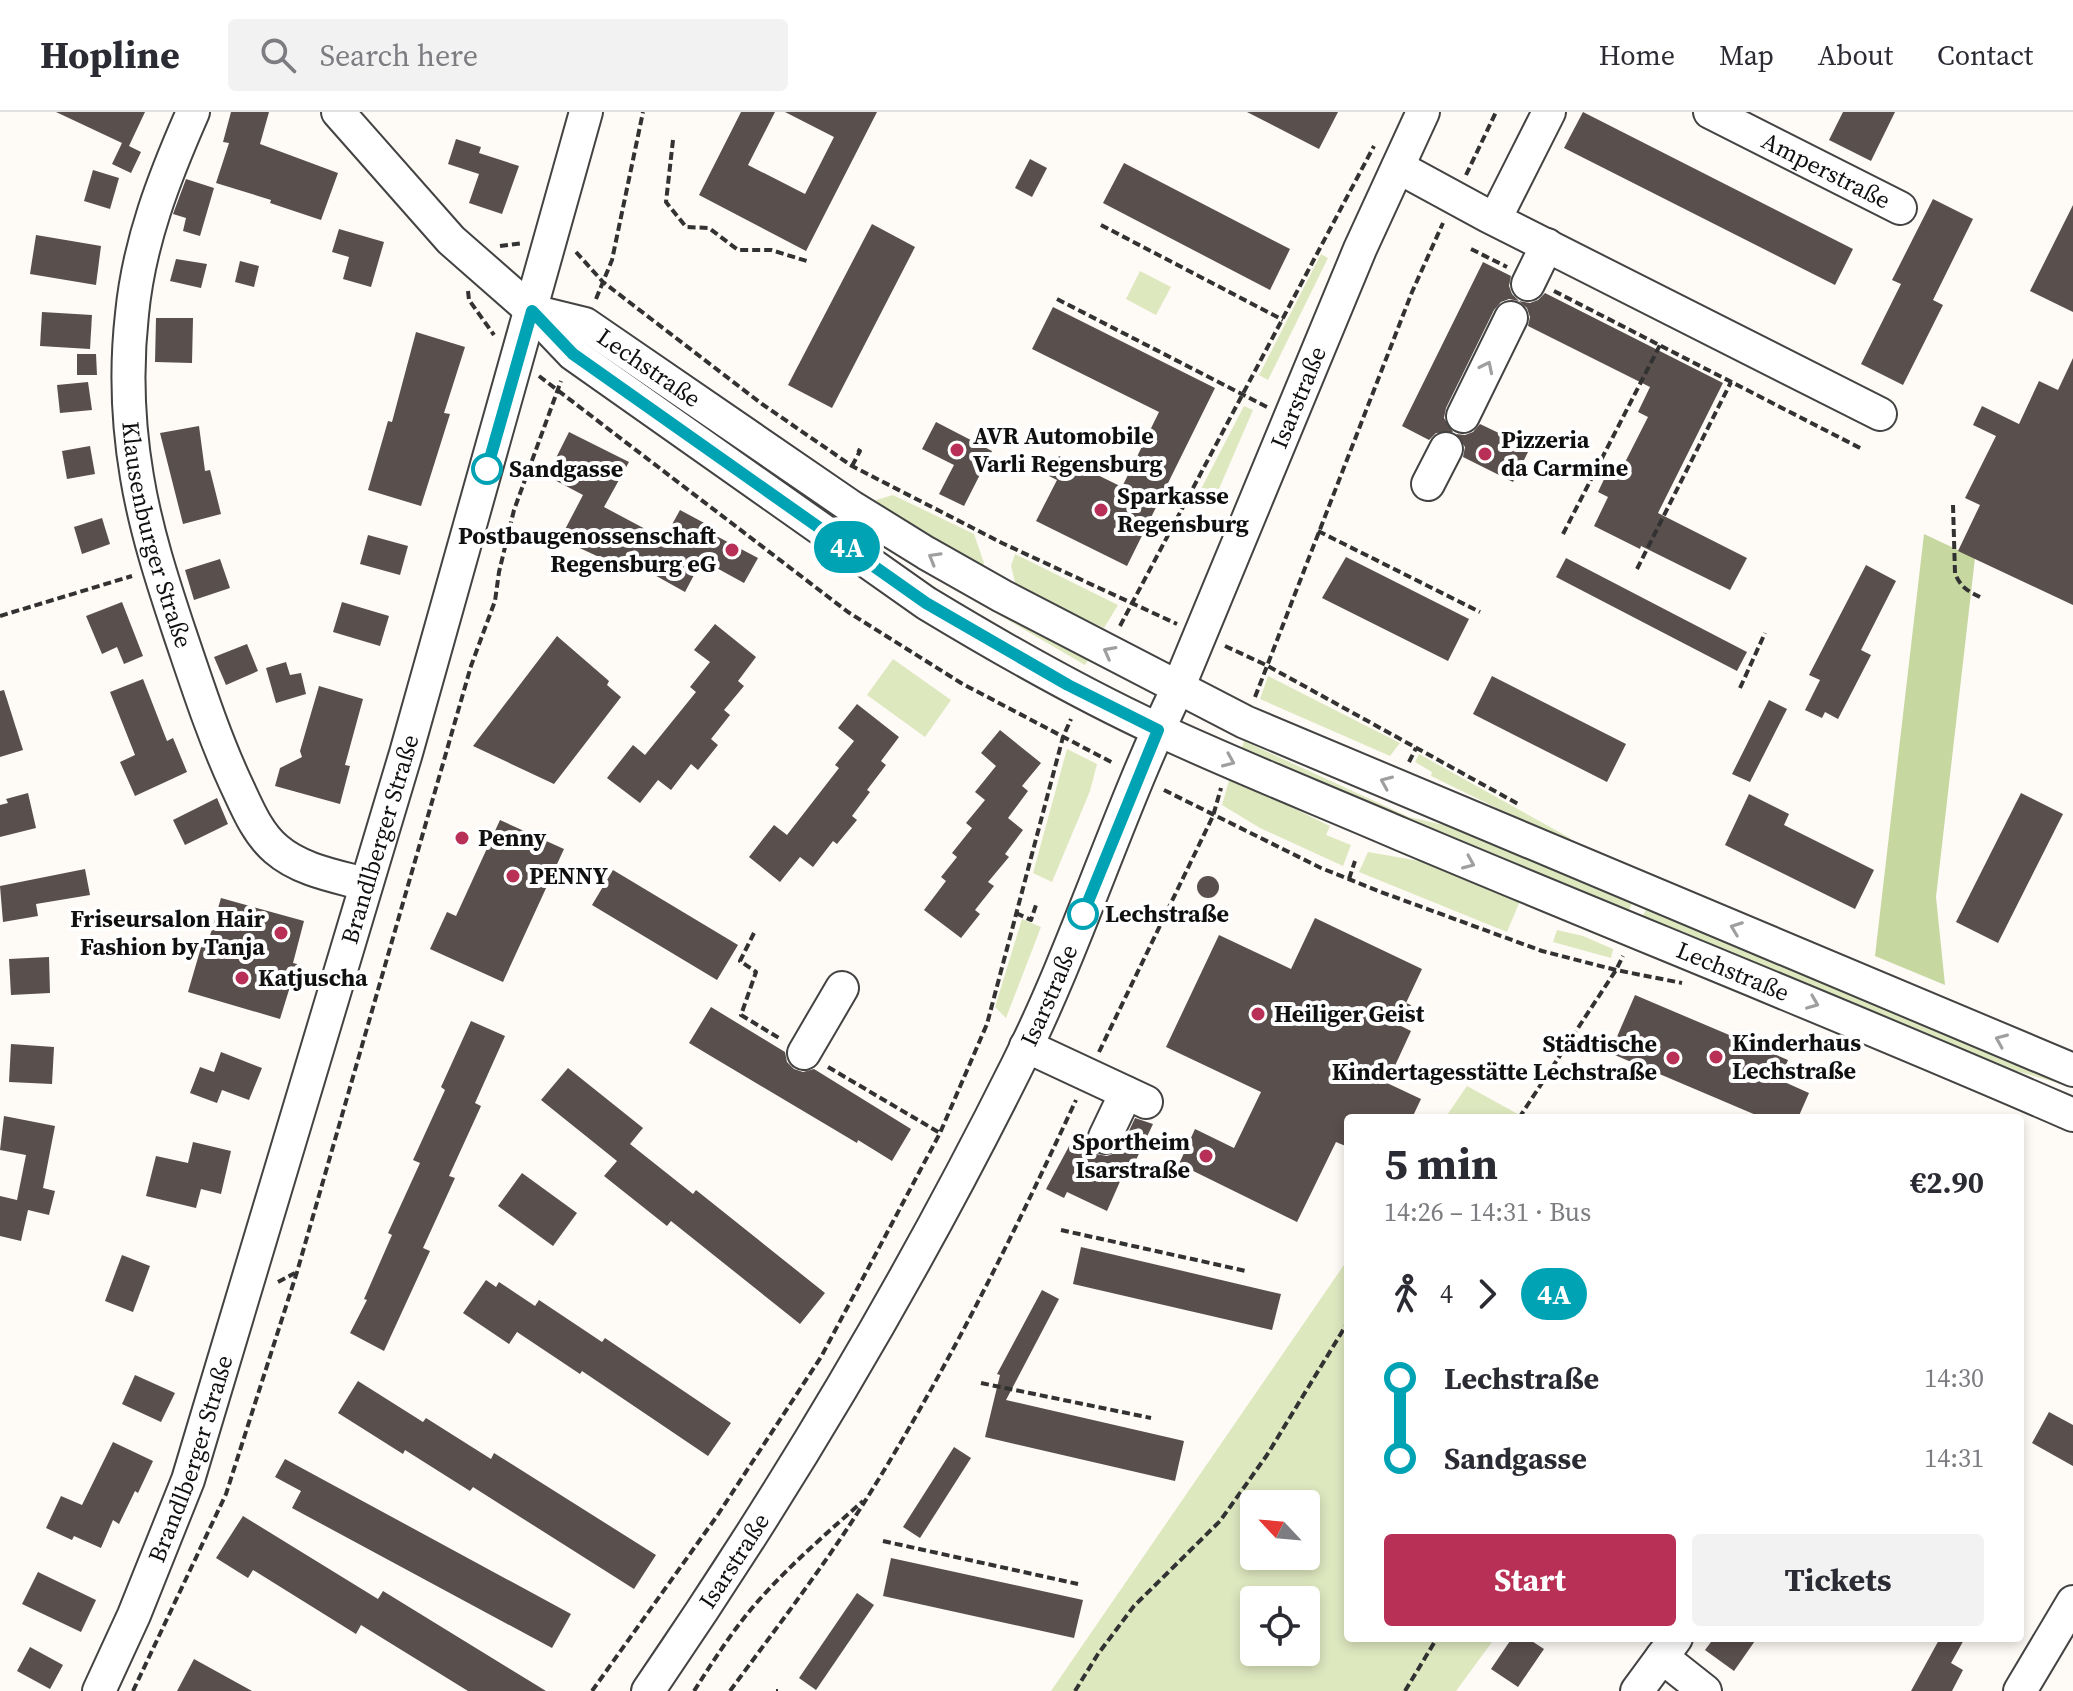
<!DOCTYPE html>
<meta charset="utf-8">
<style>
:root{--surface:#fff;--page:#f2f2f3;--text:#2b2b33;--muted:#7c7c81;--line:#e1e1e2;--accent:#b93057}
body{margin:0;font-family:"Source Serif 4",serif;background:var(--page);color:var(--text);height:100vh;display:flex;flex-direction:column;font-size:30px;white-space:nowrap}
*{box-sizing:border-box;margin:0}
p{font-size:26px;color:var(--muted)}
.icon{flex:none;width:44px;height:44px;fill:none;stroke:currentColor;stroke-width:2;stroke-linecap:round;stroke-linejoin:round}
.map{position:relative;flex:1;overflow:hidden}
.sheet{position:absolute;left:1344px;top:1002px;width:680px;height:528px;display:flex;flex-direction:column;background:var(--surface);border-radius:8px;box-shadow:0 4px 12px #0003}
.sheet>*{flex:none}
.badge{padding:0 16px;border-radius:26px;font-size:28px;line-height:52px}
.needle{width:52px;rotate:296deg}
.buttons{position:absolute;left:1240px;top:1378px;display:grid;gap:16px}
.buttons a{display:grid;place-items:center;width:80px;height:80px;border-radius:8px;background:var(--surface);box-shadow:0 4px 12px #0003;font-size:40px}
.map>.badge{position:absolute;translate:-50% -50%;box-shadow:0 0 0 4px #fff}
.legs{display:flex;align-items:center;gap:12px;height:88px;padding:0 40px;font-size:26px}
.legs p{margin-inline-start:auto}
.summary{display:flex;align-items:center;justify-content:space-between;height:136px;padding:0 40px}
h1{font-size:44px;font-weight:700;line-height:60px}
.primary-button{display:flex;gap:16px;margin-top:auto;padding:16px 40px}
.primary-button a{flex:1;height:92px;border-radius:8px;background:var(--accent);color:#fff;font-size:32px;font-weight:700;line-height:92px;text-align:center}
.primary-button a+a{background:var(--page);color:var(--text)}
ul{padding:0 40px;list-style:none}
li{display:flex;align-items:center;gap:28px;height:80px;font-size:30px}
li i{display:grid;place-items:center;width:12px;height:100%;margin:0 10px;background:currentColor}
li i::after{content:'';width:20px;height:20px;margin:-10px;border:6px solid;border-radius:50%;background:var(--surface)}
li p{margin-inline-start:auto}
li:first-child i{background:linear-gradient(#0000 50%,currentColor 0)}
li:last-child i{background:linear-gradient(currentColor 50%,#0000 0)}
header{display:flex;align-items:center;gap:48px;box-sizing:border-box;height:112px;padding:0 40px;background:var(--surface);border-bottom:2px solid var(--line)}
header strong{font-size:38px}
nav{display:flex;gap:44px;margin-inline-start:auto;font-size:28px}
.search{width:560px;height:72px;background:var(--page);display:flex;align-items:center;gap:20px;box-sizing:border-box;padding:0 28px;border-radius:8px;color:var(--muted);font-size:30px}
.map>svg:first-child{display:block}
.green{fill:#dee8bf;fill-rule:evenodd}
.forest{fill:#c6d7a0}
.building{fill:#594f4d}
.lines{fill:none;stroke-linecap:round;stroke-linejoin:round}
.minor-casing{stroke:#434343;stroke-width:36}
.path{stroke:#323232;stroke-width:4;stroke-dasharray:8 4;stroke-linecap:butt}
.minor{stroke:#fff;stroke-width:32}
.oneway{stroke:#9f9f9f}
.line-1-casing{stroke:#fff;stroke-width:18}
.line-1{stroke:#00a3b4;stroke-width:12}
.poi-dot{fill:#b93057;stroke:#fff;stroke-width:3}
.stop-1-dot{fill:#fff;stroke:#00a3b4;stroke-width:4}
.labels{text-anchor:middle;stroke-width:8;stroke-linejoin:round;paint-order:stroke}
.street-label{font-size:24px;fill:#101010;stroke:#fff}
.poi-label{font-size:24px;font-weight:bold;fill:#101010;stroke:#fff;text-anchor:start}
.stop-label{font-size:24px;font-weight:bold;fill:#101010;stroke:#fff;text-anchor:start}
</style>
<header>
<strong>Hopline</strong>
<div class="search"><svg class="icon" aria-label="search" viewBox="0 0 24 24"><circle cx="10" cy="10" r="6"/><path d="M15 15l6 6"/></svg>Search here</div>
<nav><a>Home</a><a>Map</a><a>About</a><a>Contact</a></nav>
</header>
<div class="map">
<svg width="2073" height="1579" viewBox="0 0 2073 1579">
<rect width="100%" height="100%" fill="#fefaf5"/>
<g class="green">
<path d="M1321 142 1328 146 1268 268 1259 263Z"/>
<path d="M1140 159 1171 175 1156 203 1126 187Z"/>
<path d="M1244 294 1253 298 1215 386 1200 379Z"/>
<path d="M702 314 718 321 1090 545 1085 553 896 443 700 316Z"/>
<path d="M893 383 974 422 984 451 982 455 873 389Z"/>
<path d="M1015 442 1118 493 1104 516 1016 474 1011 454Z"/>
<path d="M893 547 951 588 925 625 867 583Z"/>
<path d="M1268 564 1400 631 1390 644 1260 587Z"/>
<path d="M1244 629 1409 705 1457 716 1634 787 1629 798 1267 647 1241 639Z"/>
<path d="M1067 637 1097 652 1090 679 1052 770 1033 761Z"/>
<path d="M1419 642 1570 726 1571 732 1431 664 1432 660 1415 650Z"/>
<path d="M1230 665 1330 714 1326 723 1351 733 1343 754 1260 716 1222 693Z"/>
<path d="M1368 740 1443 753 1522 784 1507 820 1359 760Z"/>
<path d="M1648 792 2060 965 2058 971 2006 956 1643 804Z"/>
<path d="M1022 807 1041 815 1006 906 995 895Z"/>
<path d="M1557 818 1583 824 1613 837 1611 846 1553 830Z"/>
<path d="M1467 974 1525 1006H1445Z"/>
<path d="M1348 1147V1526H1495L1456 1579H1051ZM1254 1392H1306V1444H1254ZM1254 1488H1306V1540H1254Z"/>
</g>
<path class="forest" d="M1924 422 1975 446 1936 785 1945 873 1875 844Z"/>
<g class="building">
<path d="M56 0H145L129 34 141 40 131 61 112 52 122 31Z"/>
<path d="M231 0H269L260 32 338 61 321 108 270 91 271 88 216 71 229 31 223 30Z"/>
<path d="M741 0H775L748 53 805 82 834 25 785 0H877L806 139 699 83Z"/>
<path d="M1247 0H1338L1319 37Z"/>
<path d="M1583 0 1853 137 1835 173 1564 36Z"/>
<path d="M1843 0H1895L1871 49 1829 28Z"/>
<path d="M456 27 481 35 479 41 519 54 502 102 469 91 479 62 448 52Z"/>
<path d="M1030 47 1047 56 1032 85 1015 76Z"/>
<path d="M1124 51 1290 137 1270 178 1103 91Z"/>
<path d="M93 58 119 66 110 97 84 89Z"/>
<path d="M186 67 214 76 200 124 183 119 186 106 173 102Z"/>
<path d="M1933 87 1973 107 1933 188 1943 193 1903 273 1861 252 1901 172 1892 168Z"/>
<path d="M2073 93V200L2030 179Z"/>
<path d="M872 112 915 135 832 296 788 273Z"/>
<path d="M339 117 384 130 371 175 343 167 349 145 332 140Z"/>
<path d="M36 123 101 134 96 173 30 162Z"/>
<path d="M176 147 207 152 201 176 170 169Z"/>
<path d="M240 149 259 154 254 175 235 170Z"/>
<path d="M1483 150 1511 164 1509 174 1512 182 1519 189 1530 191 1538 188 1545 181 1723 271 1658 401 1747 446 1730 478 1641 434 1640 437 1594 414 1608 385 1598 380 1606 363 1616 368 1648 305 1638 300 1650 275 1528 214 1530 205 1527 196 1519 189 1509 187 1501 190 1494 198 1446 296 1444 306 1453 320 1436 321 1429 328 1402 314Z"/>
<path d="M1053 195 1215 276 1127 454 1036 409 1057 368 1049 364 1059 344 1122 375 1159 300 1032 237Z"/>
<path d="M42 200 92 203 90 237 40 234Z"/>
<path d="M156 206H193L192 251 155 250Z"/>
<path d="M416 220 465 235 444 301 450 302 421 394 368 378 388 309 392 310Z"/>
<path d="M77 242H96L97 263H77Z"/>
<path d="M2073 246V493L1958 439 1980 393 1965 386 1996 324 1973 313 1982 294 2019 312 2039 269 2058 278Z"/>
<path d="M88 270 92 298 60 301 57 273Z"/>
<path d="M936 310 992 339 964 394 939 382 954 353 922 337Z"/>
<path d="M1480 312 1530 336 1513 370 1463 345 1465 335 1456 322 1465 323 1473 320Z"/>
<path d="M199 314 205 359 210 358 221 402 183 412 160 321Z"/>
<path d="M569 320 629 350 604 395 664 427 680 398 708 413 705 418 758 446 744 471 702 448 685 480 642 456 640 460 613 446 610 450 560 427 583 383 547 364Z"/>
<path d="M90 334 95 362 67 367 62 339Z"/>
<path d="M102 406 110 432 82 442 74 415Z"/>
<path d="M368 423 408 434 400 463 360 452Z"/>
<path d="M1346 445 1469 507 1448 549 1322 486Z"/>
<path d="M1566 446 1747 540 1737 559 1556 465Z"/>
<path d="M220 447 230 476 194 488 185 458Z"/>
<path d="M1866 453 1896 469 1861 538 1871 543 1838 607 1825 600 1822 606 1805 598 1820 568 1809 563Z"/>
<path d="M122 490 143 544 124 552 117 535 102 542 86 504Z"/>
<path d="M342 490 389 504 380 534 333 520Z"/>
<path d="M715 512 756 545 738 569 744 574 724 598 730 603 711 627 718 633 698 658 691 652 671 678 658 668 640 691 607 666 633 633 645 643 696 580 690 575 710 550 694 538Z"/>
<path d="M557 524 609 569 607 573 621 585 554 672 473 634Z"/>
<path d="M247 532 258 559 226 573 214 545Z"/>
<path d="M286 550 290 563 301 561 306 582 276 591 266 556Z"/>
<path d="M1492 564 1626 632 1607 670 1473 602Z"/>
<path d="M143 567 167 629 173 626 187 660 135 684 120 650 135 643 110 580Z"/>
<path d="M319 574 363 587 345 653 350 654 340 692 275 674 280 656 302 645 300 639Z"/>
<path d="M4 578 23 638 0 645V579Z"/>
<path d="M1769 588 1787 597 1750 670 1732 662Z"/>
<path d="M857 592 899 625 881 649 886 653 867 678 870 680 852 704 857 708 837 732 833 729 813 755 800 745 780 770 749 745 774 713 787 723 839 656 835 653 854 629 838 616Z"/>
<path d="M1000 618 1041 651 1022 674 1028 679 1008 706 1023 718 1005 742 1009 745 988 770 994 774 975 798 980 802 961 826 924 798 946 769 941 765 957 745 952 741 972 716 966 711 985 688 975 680 996 654 981 641Z"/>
<path d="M28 681 36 716 0 725V693L8 691 6 687Z"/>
<path d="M2021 681 2063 702 1998 831 1956 810Z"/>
<path d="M1749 682 1789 702 1784 713 1874 758 1855 797 1725 733Z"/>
<path d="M217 686 228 712 185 733 173 708Z"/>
<path d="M500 708 564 737 503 870 430 837 447 800 456 804Z"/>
<path d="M85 757 90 783 36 792 38 804 3 810 0 774Z"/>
<path d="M613 758 738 833 717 868 592 793Z"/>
<circle cx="1208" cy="775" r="11"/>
<path d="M221 786 304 809 293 851 297 852 280 907 188 880 204 825 209 827Z"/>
<path d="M1315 806 1422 857 1406 891 1411 893 1401 914 1411 919 1387 971 1421 987 1412 1006H1348V1035L1336 1030 1297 1110 1179 1052 1195 1017 1234 1036 1261 980 1166 935 1219 823 1291 857Z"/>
<path d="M49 845 50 881 11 883 9 847Z"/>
<path d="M1635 883 1788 948 1780 968 1809 981 1798 1006H1763L1610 941Z"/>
<path d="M711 895 785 940 787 950 794 957 803 960 814 957 911 1017 892 1049 858 1028 857 1031 689 931Z"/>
<path d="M471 909 505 924 475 991 481 994 449 1064 455 1066 423 1136 430 1139 384 1239 350 1221 367 1188 364 1187 392 1123 388 1121 420 1051 413 1048 445 978 441 975Z"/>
<path d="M11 932 54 935 52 972 9 970Z"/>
<path d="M221 940 262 956 249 988 222 978 217 991 190 981 200 955 214 960Z"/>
<path d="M568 956 643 1016 630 1032 693 1082 696 1078 825 1181 800 1212 671 1109 667 1114 604 1064 617 1049 541 988Z"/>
<path d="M4 1004 55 1014 43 1076 55 1079 49 1103 28 1098 21 1129 0 1124V1084L17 1088 26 1043 0 1038Z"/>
<path d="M1135 1006 1153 1012 1127 1067 1122 1065 1107 1099 1067 1080 1064 1086 1046 1077 1074 1025 1088 1032 1096 1042 1107 1044 1115 1041 1122 1034Z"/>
<path d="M193 1030 231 1039 221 1082 201 1077 196 1096 146 1084 156 1044 188 1051Z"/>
<path d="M522 1061 577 1101 553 1134 498 1094Z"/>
<path d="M1081 1135 1281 1182 1272 1218 1073 1172Z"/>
<path d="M122 1143 150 1154 133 1200 105 1189Z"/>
<path d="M486 1168 496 1175 499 1170 535 1194 539 1188 602 1230 605 1226 731 1311 708 1344 582 1259 580 1262 517 1220 509 1232 463 1201Z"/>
<path d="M1042 1178 1059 1187 1006 1288 1184 1329 1175 1369 985 1325 1000 1263 997 1262Z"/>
<path d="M135 1263 175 1281 161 1310 122 1292Z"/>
<path d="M358 1269 423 1310 426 1306 491 1347 494 1341 656 1443 634 1477 473 1375 470 1379 405 1338 403 1342 338 1301Z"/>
<path d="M2049 1300 2073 1313V1354L2032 1331Z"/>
<path d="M113 1330 153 1349 138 1381 135 1379 119 1412 113 1408 101 1436 74 1424 72 1428 46 1416 61 1384 82 1393Z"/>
<path d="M954 1335 971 1346 920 1426 903 1415Z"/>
<path d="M285 1347 571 1502 552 1536 292 1396 301 1379 275 1365Z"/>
<path d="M243 1404 378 1487 383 1479 546 1579H468L361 1513 356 1522 253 1458 248 1466 216 1446Z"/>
<path d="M891 1446 1083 1488 1074 1526 883 1484Z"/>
<path d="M38 1460 96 1488 81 1520 22 1492Z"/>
<path d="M857 1481 874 1493 816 1578 799 1566Z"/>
<path d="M1512 1526H1527L1544 1537 1518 1575 1491 1557Z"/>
<path d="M1714 1526H1757L1734 1559 1705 1538Z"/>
<path d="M1940 1526H1965L1951 1551 1963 1558 1952 1579H1911Z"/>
<path d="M30 1535 63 1553 50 1577 17 1559Z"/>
<path d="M194 1547 252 1579H177Z"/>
</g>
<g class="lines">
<defs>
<g id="minor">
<path id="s1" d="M193 0C164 66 139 130 132 202 126 255 128 312 137 365 146 419 163 471 180 522 197 572 213 622 235 670 246 693 256 720 276 737 300 758 335 764 365 772"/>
<path id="s2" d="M338 0 451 128 532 199 573 242 926 491C1002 537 1079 581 1159 618 1239 655 1322 688 1403 723 1626 817 1851 906 2073 1003"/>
<path id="s3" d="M1710 0 1900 96"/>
<path d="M1398 55 1488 104 1880 302"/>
<path d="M1495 107 1549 0"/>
<path d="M1528 172 1547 133"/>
<path id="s4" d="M532 199 585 212 850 394 926 441 1002 484 1245 610 2073 958"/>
<path d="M1463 304 1511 206"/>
<path d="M1428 372 1446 337"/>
<path d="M1026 934 1146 990"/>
<path d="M804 941 842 876"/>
<path d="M1105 1025 1126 981"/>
<path d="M1662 1545 1705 1579"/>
<path id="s5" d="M99 1579 134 1503 188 1368 406 641 586 0"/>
<path id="s6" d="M648 1579C785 1379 909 1171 1017 954 1078 832 1118 699 1178 576L1360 137 1423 0"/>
<path d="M1637 1579 1676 1526"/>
<path d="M2020 1579 2073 1490"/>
</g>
</defs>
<use href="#minor" class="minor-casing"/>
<g class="path">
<path d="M673 28 666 90 686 115 709 116 738 138H771L810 150"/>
<path d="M1466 63 1496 0"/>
<path d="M1101 113 1283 208"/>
<path d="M500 134 523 131"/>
<path d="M1471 137 1507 155"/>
<path d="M576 140 603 170 762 292 852 354 1002 431 1177 512"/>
<path d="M468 179 469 188 494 223"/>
<path d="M1554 179 1862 337"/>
<path d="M596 187 612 148 643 0"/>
<path d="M1057 187 1267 295"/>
<path d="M539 264 848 500 961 571 1113 651"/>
<path d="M852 354 860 339 854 336"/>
<path d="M1953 393 1955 461C1960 475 1968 479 1980 485"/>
<path d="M1318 419 1480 500"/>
<path d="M1563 422 1660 233"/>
<path d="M1637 457 1731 270"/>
<path d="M0 504 132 464"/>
<path d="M1120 514 1374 34"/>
<path d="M1225 534 1266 553 1520 693"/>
<path d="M1740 576 1765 521"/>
<path d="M1255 585 1412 180 1443 111"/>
<path d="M1409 650 1416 636"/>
<path d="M1164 678 1321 756 1381 780 1542 839 1616 858 1682 871"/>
<path d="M1349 767 1355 749"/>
<path d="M1016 801 1031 808 1037 790"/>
<path d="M754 821 740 849 756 860 741 903 779 926"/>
<path d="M1099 940 1213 704 1221 676"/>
<path d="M828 955 940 1021"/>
<path d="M1519 1006 1616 858 1623 844"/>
<path d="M1061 1118 1246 1159"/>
<path d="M278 1170 295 1161"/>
<path d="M981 1271 1151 1306"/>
<path d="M883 1429 1078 1472"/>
<path d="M133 1579 226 1382 297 1160 471 554 495 489 499 460 514 398 561 269"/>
<path d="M592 1579 717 1404 821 1245 940 1021 987 912 1063 625 1071 607"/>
<path d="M694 1579C714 1548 734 1516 759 1488 791 1452 827 1421 863 1389"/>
<path d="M730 1579C777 1515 825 1453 867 1386 947 1258 1013 1124 1076 988"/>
<path d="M776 1579H778"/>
<path d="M1075 1579 1098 1542 1134 1494 1220 1409 1267 1343 1348 1210"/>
<path d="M1405 1579 1437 1526"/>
</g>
<use href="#minor" class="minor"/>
</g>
<defs><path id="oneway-chevron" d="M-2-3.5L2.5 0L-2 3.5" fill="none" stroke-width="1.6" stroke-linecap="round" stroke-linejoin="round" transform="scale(2)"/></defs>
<g class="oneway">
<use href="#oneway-chevron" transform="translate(1487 255) rotate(-64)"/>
<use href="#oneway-chevron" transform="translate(934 446) rotate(-150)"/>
<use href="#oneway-chevron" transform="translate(1109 540) rotate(-152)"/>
<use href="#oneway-chevron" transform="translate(1229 649) rotate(23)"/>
<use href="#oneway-chevron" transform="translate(1386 670) rotate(-157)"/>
<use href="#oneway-chevron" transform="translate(1469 751) rotate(23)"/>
<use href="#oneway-chevron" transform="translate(1736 816) rotate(-159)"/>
<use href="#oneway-chevron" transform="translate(1813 891) rotate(22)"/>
<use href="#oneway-chevron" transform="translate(2001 928) rotate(-157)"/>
</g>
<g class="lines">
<defs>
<path id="line-1" d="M487 357 532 199 573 242 926 491 1068 573 1158 618 1083 802"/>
</defs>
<use href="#line-1" class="line-1-casing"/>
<use href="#line-1" class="line-1"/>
</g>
<g class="poi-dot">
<circle cx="957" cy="338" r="8"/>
<circle cx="1485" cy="342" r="8"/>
<circle cx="1101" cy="398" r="8"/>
<circle cx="732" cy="438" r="8"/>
<circle cx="462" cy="726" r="8"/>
<circle cx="513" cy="764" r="8"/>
<circle cx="281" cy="821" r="8"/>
<circle cx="242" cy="866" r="8"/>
<circle cx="1258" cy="902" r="8"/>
<circle cx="1716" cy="945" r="8"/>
<circle cx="1673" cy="946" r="8"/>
<circle cx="1206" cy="1044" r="8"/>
</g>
<g class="stop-1-dot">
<circle cx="487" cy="357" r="14"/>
<circle cx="1083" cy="802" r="14"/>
</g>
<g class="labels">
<g class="street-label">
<text dy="8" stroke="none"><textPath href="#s3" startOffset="130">Amperstraße</textPath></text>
<text dy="8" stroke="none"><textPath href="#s4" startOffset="132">Lechstraße</textPath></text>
<text dy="8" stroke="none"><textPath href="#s6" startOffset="1452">Isarstraße</textPath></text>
<text dy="8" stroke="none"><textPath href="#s1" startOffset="436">Klausenburger Straße</textPath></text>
<text dy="8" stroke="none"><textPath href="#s5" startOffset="898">Brandlberger Straße</textPath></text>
<text dy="8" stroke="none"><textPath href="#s2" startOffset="1658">Lechstraße</textPath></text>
<text dy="8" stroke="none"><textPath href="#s6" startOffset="804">Isarstraße</textPath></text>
<text dy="8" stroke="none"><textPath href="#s5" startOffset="250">Brandlberger Straße</textPath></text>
<text dy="8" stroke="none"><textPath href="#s6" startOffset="156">Isarstraße</textPath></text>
</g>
<g class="poi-label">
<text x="973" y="332">AVR Automobile<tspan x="973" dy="28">Varli Regensburg</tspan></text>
<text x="1501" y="336">Pizzeria<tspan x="1501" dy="28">da Carmine</tspan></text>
<text x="1117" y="392">Sparkasse<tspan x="1117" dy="28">Regensburg</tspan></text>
<text x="716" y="432" text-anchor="end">Postbaugenossenschaft<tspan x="716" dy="28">Regensburg eG</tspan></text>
<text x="478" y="734">Penny</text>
<text x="529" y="772">PENNY</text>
<text x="265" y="815" text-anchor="end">Friseursalon Hair<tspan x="265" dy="28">Fashion by Tanja</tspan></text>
<text x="258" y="874">Katjuscha</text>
<text x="1274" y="910">Heiliger Geist</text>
<text x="1732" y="939">Kinderhaus<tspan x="1732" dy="28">Lechstraße</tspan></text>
<text x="1657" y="940" text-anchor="end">Städtische<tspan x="1657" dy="28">Kindertagesstätte Lechstraße</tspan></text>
<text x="1190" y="1038" text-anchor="end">Sportheim<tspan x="1190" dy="28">Isarstraße</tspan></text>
</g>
<g class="stop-label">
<text x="509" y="365">Sandgasse</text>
<text x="1105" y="810">Lechstraße</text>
</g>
</g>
</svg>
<div class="buttons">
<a><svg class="needle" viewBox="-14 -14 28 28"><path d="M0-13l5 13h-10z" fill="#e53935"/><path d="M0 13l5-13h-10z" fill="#7c7c81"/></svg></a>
<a><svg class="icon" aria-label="locate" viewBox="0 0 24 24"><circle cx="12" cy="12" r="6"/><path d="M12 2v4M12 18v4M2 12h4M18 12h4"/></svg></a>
</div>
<b class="badge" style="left:847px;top:435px;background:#00a3b4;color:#fff">4A</b>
<section class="sheet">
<div class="summary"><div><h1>5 min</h1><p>14:26 – 14:31 · Bus</p></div><b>€2.90</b></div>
<div class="legs"><svg class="icon" aria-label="walk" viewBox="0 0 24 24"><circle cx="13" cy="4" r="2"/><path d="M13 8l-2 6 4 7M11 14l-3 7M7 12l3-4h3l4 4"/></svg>4<svg class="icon" aria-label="forward" viewBox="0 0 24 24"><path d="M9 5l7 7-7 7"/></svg><b class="badge" style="background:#00a3b4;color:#fff">4A</b></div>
<ul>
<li><i style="color:#00a3b4"></i><b>Lechstraße</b><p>14:30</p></li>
<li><i style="color:#00a3b4"></i><b>Sandgasse</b><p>14:31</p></li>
</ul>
<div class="primary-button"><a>Start</a><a>Tickets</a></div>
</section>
</div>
